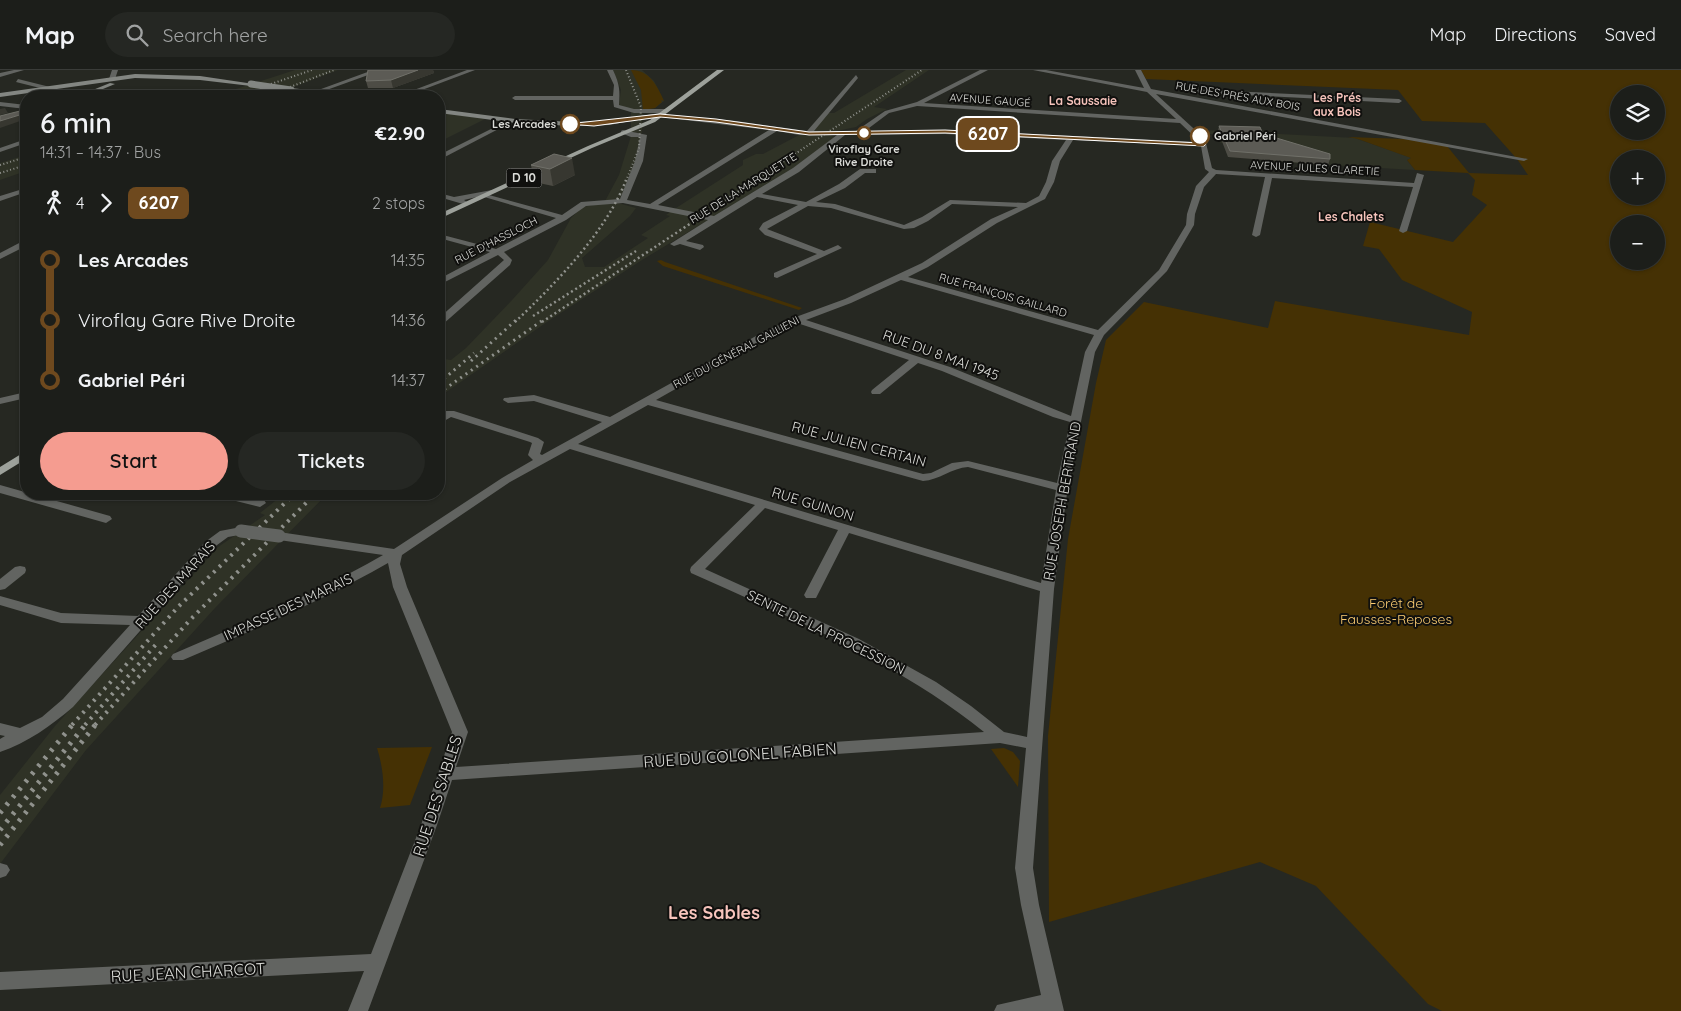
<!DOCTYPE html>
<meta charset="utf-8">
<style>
:root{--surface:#1c1e1a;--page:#252723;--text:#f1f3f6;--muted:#a0a2a2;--line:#3a3c39;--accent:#f59c90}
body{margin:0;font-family:Quicksand,sans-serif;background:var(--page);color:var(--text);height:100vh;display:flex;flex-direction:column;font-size:19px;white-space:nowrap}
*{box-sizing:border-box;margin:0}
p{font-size:16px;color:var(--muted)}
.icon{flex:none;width:28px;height:28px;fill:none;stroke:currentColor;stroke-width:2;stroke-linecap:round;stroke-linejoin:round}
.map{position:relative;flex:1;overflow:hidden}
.panel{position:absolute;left:20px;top:20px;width:425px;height:410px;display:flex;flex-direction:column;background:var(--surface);border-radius:20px;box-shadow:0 1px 4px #0004,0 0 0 1px var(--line)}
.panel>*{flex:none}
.badge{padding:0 10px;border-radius:8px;font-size:18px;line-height:32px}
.buttons{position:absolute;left:1610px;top:15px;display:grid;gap:10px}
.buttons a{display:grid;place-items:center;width:55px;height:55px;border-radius:50%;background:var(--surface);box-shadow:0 1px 4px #0004,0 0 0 1px var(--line);font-size:25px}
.map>.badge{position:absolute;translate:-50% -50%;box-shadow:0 0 0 2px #fff}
.legs{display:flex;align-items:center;gap:8px;height:55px;padding:0 20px;font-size:16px}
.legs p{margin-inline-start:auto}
.headline{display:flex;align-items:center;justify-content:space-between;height:85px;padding:0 20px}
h1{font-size:28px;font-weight:600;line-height:38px}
.action{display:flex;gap:10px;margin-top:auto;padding:10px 20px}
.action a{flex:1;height:58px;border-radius:30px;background:var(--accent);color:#111;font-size:20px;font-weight:600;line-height:58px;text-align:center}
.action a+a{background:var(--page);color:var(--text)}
ul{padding:0 20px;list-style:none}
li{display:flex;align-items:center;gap:18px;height:60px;font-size:19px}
li i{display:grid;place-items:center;width:8px;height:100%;margin:0 6px;background:currentColor}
li i::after{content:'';width:12px;height:12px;margin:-6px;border:4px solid;border-radius:50%;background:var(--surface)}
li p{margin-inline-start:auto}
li:first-child i{background:linear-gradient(#0000 50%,currentColor 0)}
li:last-child i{background:linear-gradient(currentColor 50%,#0000 0)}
header{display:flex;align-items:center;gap:30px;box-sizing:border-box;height:70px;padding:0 25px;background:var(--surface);border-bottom:1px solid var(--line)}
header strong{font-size:24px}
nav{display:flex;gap:28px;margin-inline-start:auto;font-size:18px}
.search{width:350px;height:45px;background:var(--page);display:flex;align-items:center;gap:12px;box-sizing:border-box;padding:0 18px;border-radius:28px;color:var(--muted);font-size:19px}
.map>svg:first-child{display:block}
.built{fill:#2f3226}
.green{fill:#453104;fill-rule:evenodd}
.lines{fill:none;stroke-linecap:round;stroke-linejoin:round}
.street{fill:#626461;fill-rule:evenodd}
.secondary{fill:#838682;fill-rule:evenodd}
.primary{fill:#9da19b;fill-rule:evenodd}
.rail-far4{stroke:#90928d;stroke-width:2;stroke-dasharray:1 2.5;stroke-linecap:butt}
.rail-far3{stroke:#90928d;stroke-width:2.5;stroke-dasharray:2 3;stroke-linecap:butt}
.rail-far2{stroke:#90928d;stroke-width:3;stroke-dasharray:2 4.5;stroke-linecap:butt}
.rail-far1{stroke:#90928d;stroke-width:4;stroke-dasharray:2.5 5.5;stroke-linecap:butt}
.rail{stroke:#90928d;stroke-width:5;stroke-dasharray:3 7;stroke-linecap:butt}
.street-bridge{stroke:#626461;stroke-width:13}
.secondary-bridge{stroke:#838682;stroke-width:7}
.wall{fill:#4d4c45}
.shaded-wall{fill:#373730}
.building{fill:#5c5b55;stroke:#707069}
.line-1{fill:#6e491e;stroke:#fff}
.stop-1-dot{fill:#fff;stroke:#6e491e;stroke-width:2.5}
.labels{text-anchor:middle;stroke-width:4;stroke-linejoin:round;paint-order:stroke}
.far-street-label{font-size:11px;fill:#dbdcd8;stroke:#10100e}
.far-stop-label{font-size:11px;font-weight:bold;fill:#dbdcd8;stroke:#10100e;text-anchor:end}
.far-neighbourhood-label{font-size:12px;font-weight:bold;fill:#f7c4bc;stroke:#10100e}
.shield{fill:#10100e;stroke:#9e9f9b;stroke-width:1}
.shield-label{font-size:12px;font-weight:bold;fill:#dbdcd8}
.street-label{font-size:14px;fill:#dbdcd8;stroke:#10100e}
.park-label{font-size:14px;fill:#facb71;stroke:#10100e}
.near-street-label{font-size:16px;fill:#dbdcd8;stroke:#10100e}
.near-neighbourhood-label{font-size:18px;font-weight:bold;fill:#f7c4bc;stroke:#10100e}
</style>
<header>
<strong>Map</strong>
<div class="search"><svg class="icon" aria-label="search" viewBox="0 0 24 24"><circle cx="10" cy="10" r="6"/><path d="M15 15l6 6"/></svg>Search here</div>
<nav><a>Map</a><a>Directions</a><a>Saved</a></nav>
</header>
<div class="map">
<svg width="1681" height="941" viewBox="0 0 1681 941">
<rect width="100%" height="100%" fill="#262822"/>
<g class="built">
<path d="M295 0H338L270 26H214Z"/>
<path d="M613 0H642L654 11 664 31 655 38 643 40 642 61 634 99 618 133 636 138 630 146 582 188 585 197H604L648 168 641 165 670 146 666 145 676 138 743 95V90L756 84H763L801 64H809L828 43H834L906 0H929L874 37 887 39 867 49 856 57 832 62 829 65 835 67 794 98 642 190 547 252 439 327V293L444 289 451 290 466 278 513 229 548 190 571 148 582 137 604 133 619 105 631 66V40L619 35 621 20Z"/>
<path d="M439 42 485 49 439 72Z"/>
<path d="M1203 60 1355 68 1412 88 1407 90 1415 100 1275 92 1273 89 1228 87 1226 77 1228 75 1216 71 1212 64H1206Z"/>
<path d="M26 85V101L0 110V93Z"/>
<path d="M284 424H327L215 538 86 680 0 794V725L55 656 218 477 265 445 260 443Z"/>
</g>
<g class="green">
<path d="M631 0C649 0 657 15 664 31L661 30 662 32 655 38 643 40 641 20Z"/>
<path d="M1141 0H1681V941H1442L1428 934 1316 816 1260 792 1049 852 1048 666 1068 469 1096 313 1106 270 1144 232 1268 258 1275 231 1469 265 1472 242 1402 210 1379 179 1363 176 1370 152 1453 172 1487 135 1472 125 1475 110 1468 103 1415 100 1407 90 1411 88 1358 69 1348 67 1404 69 1447 76 1469 103 1528 105 1517 89 1485 53 1422 51 1398 20 1146 9ZM1619 24H1656V61H1619ZM1619 89H1656V126H1619ZM1619 154H1656V191H1619Z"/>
<path d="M661 190 665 192 802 238 799 240 663 196 657 191Z"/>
<path d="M432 677 410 735 380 738C386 720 383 697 377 678Z"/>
<path d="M1004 678 1013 682 1020 691 1018 717 991 679Z"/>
</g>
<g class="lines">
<g class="street">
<path d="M14 0H24L0 7V3Z"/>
<path d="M112 0H118L115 9 112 11 109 9Z"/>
<path d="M373 0H382L310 26H302Z"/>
<path d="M467 0H475L406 26H398Z"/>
<path d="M607 0H613C620 15 620 21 619 35L634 39H666L669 41 666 43H634L614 37 613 30H515L512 28 515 26H613L614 15Z"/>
<path d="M980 0H988L924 33 1176 49 1147 22 1033 0H1046L1144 18 1135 0H1141L1151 19 1528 89 1524 91 1156 24 1205 69 1212 98 1216 100 1414 113 1417 103 1424 105 1407 161 1403 163 1399 161 1413 117 1272 108 1260 165 1256 167 1252 165 1265 107 1216 104 1204 117 1195 144 1194 155 1167 201 1104 265 1095 282 1068 416 1054 519 1033 798 1039 835 1064 941H994L997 935 1041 925 1021 835 1015 798 1026 678 1000 673 452 710 437 755 368 941H348L364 901 0 920V902L371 884 421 755 452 662 393 517 388 493C322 531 253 560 183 590H173L171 587 173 584C245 553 315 524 383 485L279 470 275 469 273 466 275 463 279 462 394 479 502 408 533 390 528 385 532 373 530 372 451 347 439 354V346L446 341H454L538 368 544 372 540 384 542 385 602 352 534 331 508 333 503 330 504 328 534 325 610 347 756 266 793 248 845 229 922 193 991 149 1018 137 952 134 928 151 914 158 904 159 831 138 808 136 767 159 824 181 838 175 842 178 777 208 774 207V203L817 184 765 165 759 159 763 153 798 135 757 127 686 171 703 175 704 177 700 180 680 174 674 176 670 174 708 150 623 133 586 136 566 150 504 182 512 190 510 195 442 255 439 256V248L504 190 498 185 439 215V209L490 182 439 168V164L496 179 556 148 481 126 464 130 467 132 463 134 439 127V123L454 127 492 120 496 122 489 125 562 145 581 132 620 129 635 91 640 67H631L621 63V61L623 60 647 65 643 91 627 130 650 134 769 60 660 47 658 46V44L736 51 807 61 856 5 858 8 814 61H856L885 41 917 32ZM917 36 1180 53 1200 72 945 60 865 61 889 43ZM777 61 799 65H837L793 98 714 146 658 135ZM945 64 1066 70 1052 91 1046 112 1039 126 1026 133 950 130 922 147 904 155 835 134 816 132 845 118 865 103H876V99H860L839 114 806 132 762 124 799 102 845 65ZM1073 70 1201 76 1205 99 1209 102 1196 116 1187 144 1186 155 1159 200 1098 260 908 207 928 197 997 153 1045 129 1054 112 1060 91ZM901 210 1094 265 1085 282 1071 346 950 297 806 250 851 233ZM797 253 909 290 872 320 871 322 872 324H880L918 293 942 301 1053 347 1070 352 1057 413 968 391 952 393 931 403 923 404 656 330 762 270ZM648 335 923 411C939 410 952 398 968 397L1056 420 1041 513 578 374ZM570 379 755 435 691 497 690 500 691 503C793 549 897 592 984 662L456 697 468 662 407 517 400 494 402 485 510 412ZM765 438 838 460 804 525 806 528H816L849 463 1040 521 1027 667 1004 662 971 636 936 612 859 569 705 499Z"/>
<path d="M18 9 50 17 51 18 48 20 16 12Z"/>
<path d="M1188 19 1399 29 1402 31 1399 33 1186 22Z"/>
<path d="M0 32 26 35V39L0 36Z"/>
<path d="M509 50 514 51 439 90V85Z"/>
<path d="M26 69V73L0 82V78Z"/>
<path d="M26 118V122L0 131V126Z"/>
<path d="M23 171H26V176L0 189V183Z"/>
<path d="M26 322V328L0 334V328Z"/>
<path d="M0 415 110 446 112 449 106 453 0 423Z"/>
<path d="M218 424H237L264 430 266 433 260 437 220 427Z"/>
<path d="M241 457 245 458 247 461 245 464 228 467 213 478 73 637C52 655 27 673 0 682V669L5 666 0 665V653L20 658 42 647 63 629 130 555 61 553 0 535V526L61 543 138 546 205 472 220 461Z"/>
<path d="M20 496 25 497 26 500 25 503 5 519 0 520V509L15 497Z"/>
<path d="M0 793 7 795 10 800 6 806 0 808Z"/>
</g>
<g class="secondary">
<path d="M135 4 200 6 254 14 251 16 200 10 135 8 0 27V23Z"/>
<path d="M110 13 115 14 86 26H78Z"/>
<path d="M291 18 343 24 346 26H329L289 21Z"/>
<path d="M439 39 515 49 573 52 609 51 660 43 663 45 609 55 573 56 515 53 439 43Z"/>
</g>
<g class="primary">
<path d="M717 0H724L655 52 592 78 439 149V144L588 76 650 50Z"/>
<path d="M26 381V389L0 405V397Z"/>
</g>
<g class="rail-far4">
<path d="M271 14 312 0"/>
<path d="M290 17 334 0"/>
<path d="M218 26 238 20"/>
<path d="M0 95 26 87"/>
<path d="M0 103 26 95"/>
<path d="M626 111 639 78 641 37 626 0"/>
<path d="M754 111 922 0"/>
</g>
<g class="rail-far3">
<path d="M533 246 636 181"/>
<path d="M515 252C554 215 607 161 626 110"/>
<path d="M542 252 756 110"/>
</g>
<g class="rail-far2">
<path d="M471 291 516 250"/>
<path d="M439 313 474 283"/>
<path d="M439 323 543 250"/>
<path d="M289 430 295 424"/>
<path d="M310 430 316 424"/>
</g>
<g class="rail-far1">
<path d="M72 655 178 537 290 428"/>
<path d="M85 655 159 571"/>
<path d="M95 655 191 549 311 428"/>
</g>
<g class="rail">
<path d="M0 743 73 654"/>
<path d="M0 760 86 654"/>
<path d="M0 775 96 654"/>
</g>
<path class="street-bridge" d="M241 461 279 466"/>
<path class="secondary-bridge" d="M251 14 291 20"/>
</g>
<g class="wall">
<path d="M368 0H433L434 3 393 18H368L366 11Z"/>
<path d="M1219 56 1263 64 1330 89 1328 95 1228 87 1218 61Z"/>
<path d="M554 84 575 105 553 116 534 112 531 95Z"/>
</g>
<g class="shaded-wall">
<path d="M418 0H433L434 3 393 18 391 10Z"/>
<path d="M5 38 8 43 0 45V39Z"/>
<path d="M26 43V49L0 58V51Z"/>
<path d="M572 88 575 105 553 116 550 99Z"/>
<path d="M444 188 445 192 439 195V191Z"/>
</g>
<g class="building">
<path d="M368 0H418L391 10 366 11Z"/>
<path d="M24 40 26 41V43L0 51V46Z"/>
<path d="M1219 56 1260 57 1263 64 1330 84V89L1230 81Z"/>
<path d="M554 84 572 88 550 99 531 95Z"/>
<path d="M439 187 444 188 439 191Z"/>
</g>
<path class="line-1" d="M660 44 716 49 809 62 945 60 1200 73 1197 66 1200 64 1206 74 1204 76 945 63 809 65 716 52 660 47 594 56 567 54Z"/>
<g class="stop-1-dot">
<circle cx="570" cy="54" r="9"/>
<circle cx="864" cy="63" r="6"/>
<circle cx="1200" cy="66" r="9"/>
</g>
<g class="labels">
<g class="far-street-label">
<text transform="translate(1238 26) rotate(10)" y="4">RUE DES PRÉS AUX BOIS</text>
<text transform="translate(990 30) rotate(4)" y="4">AVENUE GAUGÉ</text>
<text transform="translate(1315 98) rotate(3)" y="4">AVENUE JULES CLARETIE</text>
<text transform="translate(743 118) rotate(-32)" y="4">RUE DE LA MARQUETTE</text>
<text transform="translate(496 170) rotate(-27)" y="4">RUE D'HASSLOCH</text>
<text transform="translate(1003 225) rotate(16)" y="4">RUE FRANÇOIS GAILLARD</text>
<text transform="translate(736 282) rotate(-28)" y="4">RUE DU GÉNÉRAL GALLIENI</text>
</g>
<g class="far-stop-label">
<text x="556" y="58">Les Arcades</text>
<text x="1214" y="70" text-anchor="start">Gabriel Péri</text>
<text x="864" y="83" text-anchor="middle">Viroflay Gare<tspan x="864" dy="13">Rive Droite</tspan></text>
</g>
<g class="far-neighbourhood-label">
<text x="1337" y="32">Les Prés<tspan x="1337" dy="14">aux Bois</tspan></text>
<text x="1083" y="35">La Saussaie</text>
<text x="1351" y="151">Les Chalets</text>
</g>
<rect class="shield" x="506.5" y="98.5" width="35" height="19" rx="4"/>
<g class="shield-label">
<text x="524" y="112">D 10</text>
</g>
<g class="street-label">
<text transform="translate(941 285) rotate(20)" y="5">RUE DU 8 MAI 1945</text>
<text transform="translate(859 374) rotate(15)" y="5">RUE JULIEN CERTAIN</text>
<text transform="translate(1062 431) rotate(-80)" y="5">RUE JOSEPH BERTRAND</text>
<text transform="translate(813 434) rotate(17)" y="5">RUE GUINON</text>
<text transform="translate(175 515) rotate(-48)" y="5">RUE DES MARAIS</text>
<text transform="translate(288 537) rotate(-25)" y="5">IMPASSE DES MARAIS</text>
<text transform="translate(826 562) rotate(26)" y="5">SENTE DE LA PROCESSION</text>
</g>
<g class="park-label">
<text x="1396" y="538">Forêt de<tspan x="1396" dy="16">Fausses-Reposes</tspan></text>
</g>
<g class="near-street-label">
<text transform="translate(740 685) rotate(-4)" y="6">RUE DU COLONEL FABIEN</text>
<text transform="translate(437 726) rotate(-72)" y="6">RUE DES SABLES</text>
<text transform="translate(188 902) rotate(-3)" y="6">RUE JEAN CHARCOT</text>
</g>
<g class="near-neighbourhood-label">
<text x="714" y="849">Les Sables</text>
</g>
</g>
</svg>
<div class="buttons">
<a><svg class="icon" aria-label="layers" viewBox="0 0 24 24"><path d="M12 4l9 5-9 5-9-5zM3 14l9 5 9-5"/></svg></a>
<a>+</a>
<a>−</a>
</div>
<b class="badge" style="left:988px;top:64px;background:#6e491e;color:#fff">6207</b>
<section class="panel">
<div class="headline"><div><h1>6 min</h1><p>14:31 – 14:37 · Bus</p></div><b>€2.90</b></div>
<div class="legs"><svg class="icon" aria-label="walk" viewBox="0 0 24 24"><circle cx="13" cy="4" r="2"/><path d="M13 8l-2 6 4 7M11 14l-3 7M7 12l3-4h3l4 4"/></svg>4<svg class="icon" aria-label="forward" viewBox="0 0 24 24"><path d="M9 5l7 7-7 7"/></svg><b class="badge" style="background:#6e491e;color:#fff">6207</b><p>2 stops</p></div>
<ul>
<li><i style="color:#6e491e"></i><b>Les Arcades</b><p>14:35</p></li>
<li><i style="color:#6e491e"></i><span>Viroflay Gare Rive Droite</span><p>14:36</p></li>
<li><i style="color:#6e491e"></i><b>Gabriel Péri</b><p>14:37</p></li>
</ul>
<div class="action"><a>Start</a><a>Tickets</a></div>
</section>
</div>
